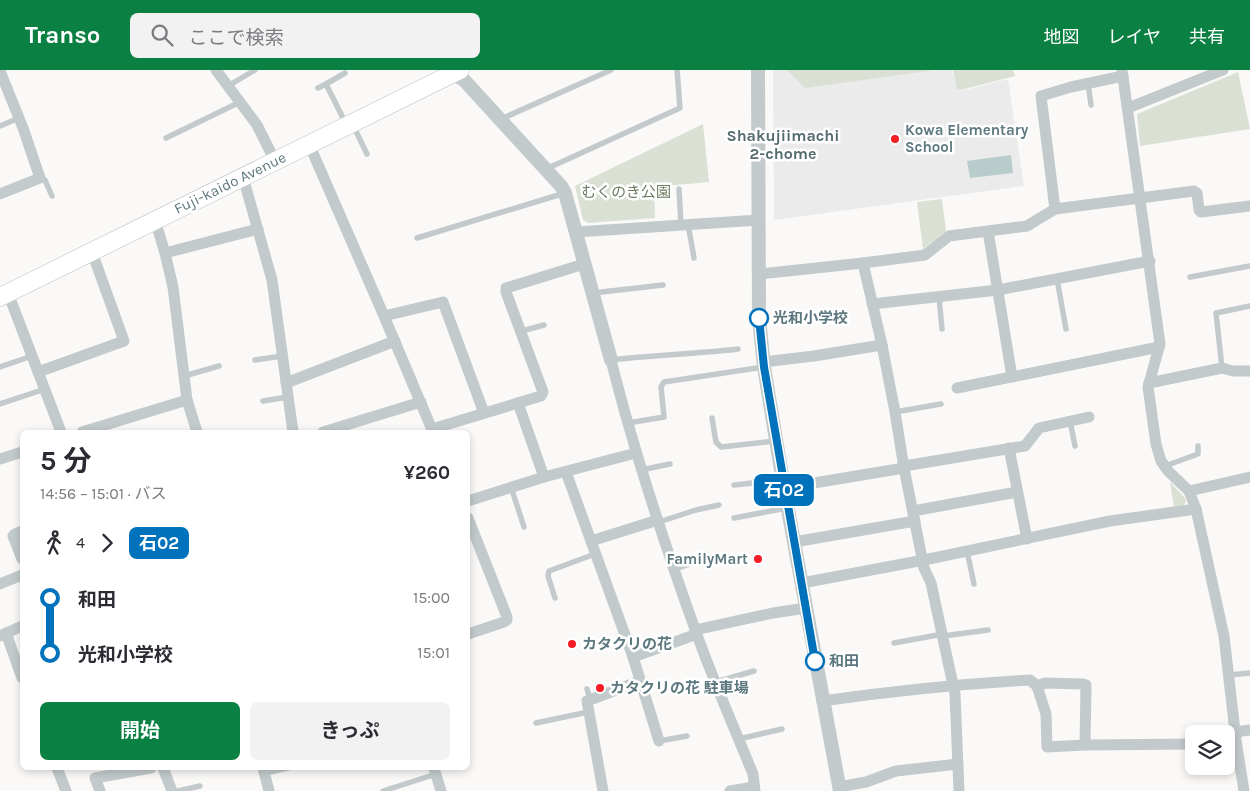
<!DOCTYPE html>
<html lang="ja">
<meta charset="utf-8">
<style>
:root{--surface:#fff;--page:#f2f2f3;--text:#2b2b33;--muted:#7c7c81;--accent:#0b8043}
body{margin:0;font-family:Karla,"Noto Sans JP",sans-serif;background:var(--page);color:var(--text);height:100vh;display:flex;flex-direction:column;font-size:19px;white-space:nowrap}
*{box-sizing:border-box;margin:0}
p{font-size:16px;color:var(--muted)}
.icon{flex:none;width:28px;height:28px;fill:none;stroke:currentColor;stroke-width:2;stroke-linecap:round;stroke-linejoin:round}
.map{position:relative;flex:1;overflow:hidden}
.drawer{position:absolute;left:20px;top:360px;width:450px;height:340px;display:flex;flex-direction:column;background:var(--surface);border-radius:8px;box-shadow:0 2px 8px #0003}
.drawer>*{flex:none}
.badge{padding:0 10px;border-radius:8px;font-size:18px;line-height:32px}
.controls{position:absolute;left:1185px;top:655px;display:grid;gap:10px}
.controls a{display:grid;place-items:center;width:50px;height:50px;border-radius:8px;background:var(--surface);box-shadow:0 2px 8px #0003;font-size:25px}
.map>.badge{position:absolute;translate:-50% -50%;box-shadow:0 0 0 2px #fff}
.legs{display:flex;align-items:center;gap:8px;height:55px;padding:0 20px;font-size:16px}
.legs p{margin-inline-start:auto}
.headline{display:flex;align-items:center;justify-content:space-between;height:85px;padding:0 20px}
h1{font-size:28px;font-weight:700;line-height:38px}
.cta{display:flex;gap:10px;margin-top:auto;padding:10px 20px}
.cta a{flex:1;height:58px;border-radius:8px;background:var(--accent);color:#fff;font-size:20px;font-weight:700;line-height:58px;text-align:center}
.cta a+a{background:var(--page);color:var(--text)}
ul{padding:0 20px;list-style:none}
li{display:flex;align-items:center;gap:18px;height:55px;font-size:19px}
li i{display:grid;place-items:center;width:8px;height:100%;margin:0 6px;background:currentColor}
li i::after{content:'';width:12px;height:12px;margin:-6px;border:4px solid;border-radius:50%;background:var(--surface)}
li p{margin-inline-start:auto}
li:first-child i{background:linear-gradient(#0000 50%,currentColor 0)}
li:last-child i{background:linear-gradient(currentColor 50%,#0000 0)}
header{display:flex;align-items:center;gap:30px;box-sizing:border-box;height:70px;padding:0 25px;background:var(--accent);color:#fff}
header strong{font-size:24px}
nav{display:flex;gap:28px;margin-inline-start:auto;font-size:18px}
.search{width:350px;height:45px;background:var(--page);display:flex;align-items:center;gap:12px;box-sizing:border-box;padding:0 18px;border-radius:8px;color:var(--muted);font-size:19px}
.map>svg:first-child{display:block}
.built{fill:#eaebea}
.green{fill:#dbe0d5}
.water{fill:#b8cccc}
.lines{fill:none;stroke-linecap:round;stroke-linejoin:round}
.primary-casing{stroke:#b5bec0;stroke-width:19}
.service{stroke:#c2cacb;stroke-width:5.5}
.minor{stroke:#c2cacb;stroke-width:11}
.tertiary{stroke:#c2cacb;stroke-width:14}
.primary{stroke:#fff;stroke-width:18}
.line-1-casing{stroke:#fff;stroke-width:11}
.line-1{stroke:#0072bc;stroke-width:8}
.poi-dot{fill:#f51c24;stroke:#fff;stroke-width:2}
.stop-1-dot{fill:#fff;stroke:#0072bc;stroke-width:2.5}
.labels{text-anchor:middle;stroke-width:5;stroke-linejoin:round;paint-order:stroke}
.poi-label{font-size:15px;font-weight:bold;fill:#5d797f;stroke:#fff;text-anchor:start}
.street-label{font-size:15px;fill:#5d797f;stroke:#fff}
.park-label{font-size:15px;fill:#6d7b61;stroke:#fff}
.stop-label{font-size:15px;font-weight:bold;fill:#5d797f;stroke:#fff;text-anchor:start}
.neighbourhood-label{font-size:16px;font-weight:bold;fill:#546b6f;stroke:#fff}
</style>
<header>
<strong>Transo</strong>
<div class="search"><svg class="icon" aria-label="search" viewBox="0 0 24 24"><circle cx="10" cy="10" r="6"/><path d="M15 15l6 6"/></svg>ここで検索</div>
<nav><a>地図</a><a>レイヤ</a><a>共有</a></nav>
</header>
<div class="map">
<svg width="1250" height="721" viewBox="0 0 1250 721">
<rect width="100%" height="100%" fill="#faf9f7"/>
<path class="built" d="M773 0H952L957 22 1008 9 1024 116 774 150Z"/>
<g class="green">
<path d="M787 0H935L805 18Z"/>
<path d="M953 0H1013L1015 6 957 21Z"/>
<path d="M1238 2 1250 59 1140 76 1137 44Z"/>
<path d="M703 54 709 112 654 117 655 148 588 153 583 150 575 116Z"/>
<path d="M942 129 946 161 923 179 917 132Z"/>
<path d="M1170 412 1185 428 1186 432 1183 436 1174 437Z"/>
</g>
<path class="water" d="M1011 85 1013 103 970 108 967 91Z"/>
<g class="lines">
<defs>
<path id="primary" d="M0 227 460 0"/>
</defs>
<use href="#primary" class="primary-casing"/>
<g class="service">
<path d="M1088 13 1091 35"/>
<path d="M326 14 345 3"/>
<path d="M228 16 255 0"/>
<path d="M318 18 326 14 346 54"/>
<path d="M501 49 611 0"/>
<path d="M353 55 367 84"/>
<path d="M0 56 19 48"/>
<path d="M166 68 240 32"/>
<path d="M546 99 680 38 677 0"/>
<path d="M40 108 45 110 52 126"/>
<path d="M679 119 681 155"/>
<path d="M688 154 694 188"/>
<path d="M417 168 565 123"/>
<path d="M1190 207 1250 196"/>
<path d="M1057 209 1066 259"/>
<path d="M593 223 663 215"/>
<path d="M939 227 942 259"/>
<path d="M522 261 544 255"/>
<path d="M255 290 282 286"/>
<path d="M611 290C654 285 696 284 738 279"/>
<path d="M0 297 32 286"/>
<path d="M1222 298 1216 243 1250 236"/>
<path d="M184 306 219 296"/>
<path d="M263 331 288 327"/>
<path d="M0 334 45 319"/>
<path d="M895 342 941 334"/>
<path d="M712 348 716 372 721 377 776 371"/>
<path d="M1070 351 1075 376"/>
<path d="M628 353 664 347 661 317 664 312 764 297"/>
<path d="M1165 396 1198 384V376"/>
<path d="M641 400 670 394"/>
<path d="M734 415 782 410"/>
<path d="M511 417 524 457"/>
<path d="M734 448 787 438"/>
<path d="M659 452 696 440 719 435"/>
<path d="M967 481 974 514"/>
<path d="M675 499 717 485"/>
<path d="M555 528 548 506 549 501 595 484"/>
<path d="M943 566 988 560"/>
<path d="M894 573 943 564"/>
<path d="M1229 605 1250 603"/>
<path d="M716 612 754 601"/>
<path d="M587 619 590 629"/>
<path d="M536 653 588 642"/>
<path d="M739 669 782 659"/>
<path d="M659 671 687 666"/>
<path d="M265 703 288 698"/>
<path d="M178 721 200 716"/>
<path d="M383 721 436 704"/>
</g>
<g class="minor">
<path d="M216 0 257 55 275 91"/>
<path d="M1122 0 1160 274 1148 317 1156 374 1161 391 1168 401 1189 421 1196 439 1224 566 1236 670 1244 721"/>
<path d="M0 1 23 58 40 108 0 124"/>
<path d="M1128 38 1223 0"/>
<path d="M309 74 384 246 433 362"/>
<path d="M243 107 272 210 293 362"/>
<path d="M1055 139 1041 26 1071 17 1123 6"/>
<path d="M155 150 165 183 173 217 187 330 197 362"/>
<path d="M988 161 1012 307"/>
<path d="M576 162 759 150"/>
<path d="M165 183 258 159"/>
<path d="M863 193 882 275 895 342 904 398 924 498 931 513 955 624 959 721"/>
<path d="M759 204 863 193 925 185 949 166 1027 156 1055 139 1194 121 1197 123 1199 140 1201 142 1250 136"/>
<path d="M8 223 61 362"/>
<path d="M872 234 998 220 1150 191"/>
<path d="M384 246 443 232 484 343"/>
<path d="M611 290C634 382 664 473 696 562 713 610 734 657 753 704L755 721"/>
<path d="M763 292 814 286 882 275"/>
<path d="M38 302 124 271 92 182"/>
<path d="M286 313 395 271"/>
<path d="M1149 313 1222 298 1233 301H1250"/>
<path d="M957 318 1159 277"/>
<path d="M518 333 544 407"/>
<path d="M432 359 541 326 543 322 506 222V218L584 194"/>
<path d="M82 362 187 330"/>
<path d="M323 362 421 332"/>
<path d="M1009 378 1027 469"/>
<path d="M0 389 22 382"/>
<path d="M904 396 1025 376 1039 358 1089 347"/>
<path d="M566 402 633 587 659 671"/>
<path d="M784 418 904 398"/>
<path d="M1189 421 1250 407"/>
<path d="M468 431 544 407 636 383"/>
<path d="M913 441 1017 422"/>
<path d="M468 448 507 547V550L504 552 468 564"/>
<path d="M22 461 15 464 13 466 22 489"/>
<path d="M591 471 658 450"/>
<path d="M794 472 915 451"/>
<path d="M802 513 924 490 1110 451 1196 439"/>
<path d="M0 514 22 505"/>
<path d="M695 560 773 543 806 538"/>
<path d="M6 563 22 608"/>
<path d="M0 566 22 556"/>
<path d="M633 587 697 564"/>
<path d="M1037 616 1046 644 1047 677 1085 675 1194 674"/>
<path d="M822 631C892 621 959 614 1030 610L1037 616 1045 613 1083 614 1086 615 1085 675"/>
<path d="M1235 662 1250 660"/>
<path d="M57 698 66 721"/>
<path d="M163 698 172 721"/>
<path d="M263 698 269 721"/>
<path d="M434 698 441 721"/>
<path d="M839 717 866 712 896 701 958 694"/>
<path d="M100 721 95 708 151 698"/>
<path d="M603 721 587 631 640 611"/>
<path d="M730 721 754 717"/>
</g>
<g class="tertiary">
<path d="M758 0 759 248 764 297 784 418 840 721"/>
<path d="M454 4 464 10 561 116 565 123 611 290"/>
</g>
<use href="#primary" class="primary"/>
</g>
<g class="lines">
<defs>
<path id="line-1" d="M759 248 764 297 815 591"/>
</defs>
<use href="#line-1" class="line-1-casing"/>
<use href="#line-1" class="line-1"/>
</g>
<g class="poi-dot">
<circle cx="895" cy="69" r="5"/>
<circle cx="758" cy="489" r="5"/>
<circle cx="572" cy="574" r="5"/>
<circle cx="600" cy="618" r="5"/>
</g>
<g class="stop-1-dot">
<circle cx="759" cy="248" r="9"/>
<circle cx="815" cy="591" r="9"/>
</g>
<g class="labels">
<g class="poi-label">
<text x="905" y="65">Kowa Elementary<tspan x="905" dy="17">School</tspan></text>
<text x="748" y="494" text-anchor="end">FamilyMart</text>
<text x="582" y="579">カタクリの花</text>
<text x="610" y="623">カタクリの花 駐車場</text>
</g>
<g class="street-label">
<text transform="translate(230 113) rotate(-26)" y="5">Fuji-kaido Avenue</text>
</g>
<g class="park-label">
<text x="626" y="127">むくのき公園</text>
</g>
<g class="stop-label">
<text x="773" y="253">光和小学校</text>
<text x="829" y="596">和田</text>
</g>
<g class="neighbourhood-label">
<text x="783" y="71">Shakujiimachi<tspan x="783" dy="18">2-chome</tspan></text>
</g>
</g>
</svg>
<div class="controls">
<a><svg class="icon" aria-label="layers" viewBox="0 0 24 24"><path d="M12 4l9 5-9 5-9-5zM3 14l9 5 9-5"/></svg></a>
</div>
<b class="badge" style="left:784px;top:420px;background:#0072bc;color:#fff">石02</b>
<section class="drawer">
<div class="headline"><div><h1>5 分</h1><p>14:56 – 15:01 · バス</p></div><b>¥260</b></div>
<div class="legs"><svg class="icon" aria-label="walk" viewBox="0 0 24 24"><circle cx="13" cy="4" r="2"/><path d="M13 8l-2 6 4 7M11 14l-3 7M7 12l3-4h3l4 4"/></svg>4<svg class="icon" aria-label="forward" viewBox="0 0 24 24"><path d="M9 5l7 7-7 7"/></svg><b class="badge" style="background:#0072bc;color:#fff">石02</b></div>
<ul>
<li><i style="color:#0072bc"></i><b>和田</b><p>15:00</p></li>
<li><i style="color:#0072bc"></i><b>光和小学校</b><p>15:01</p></li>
</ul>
<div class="cta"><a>開始</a><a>きっぷ</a></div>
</section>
</div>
